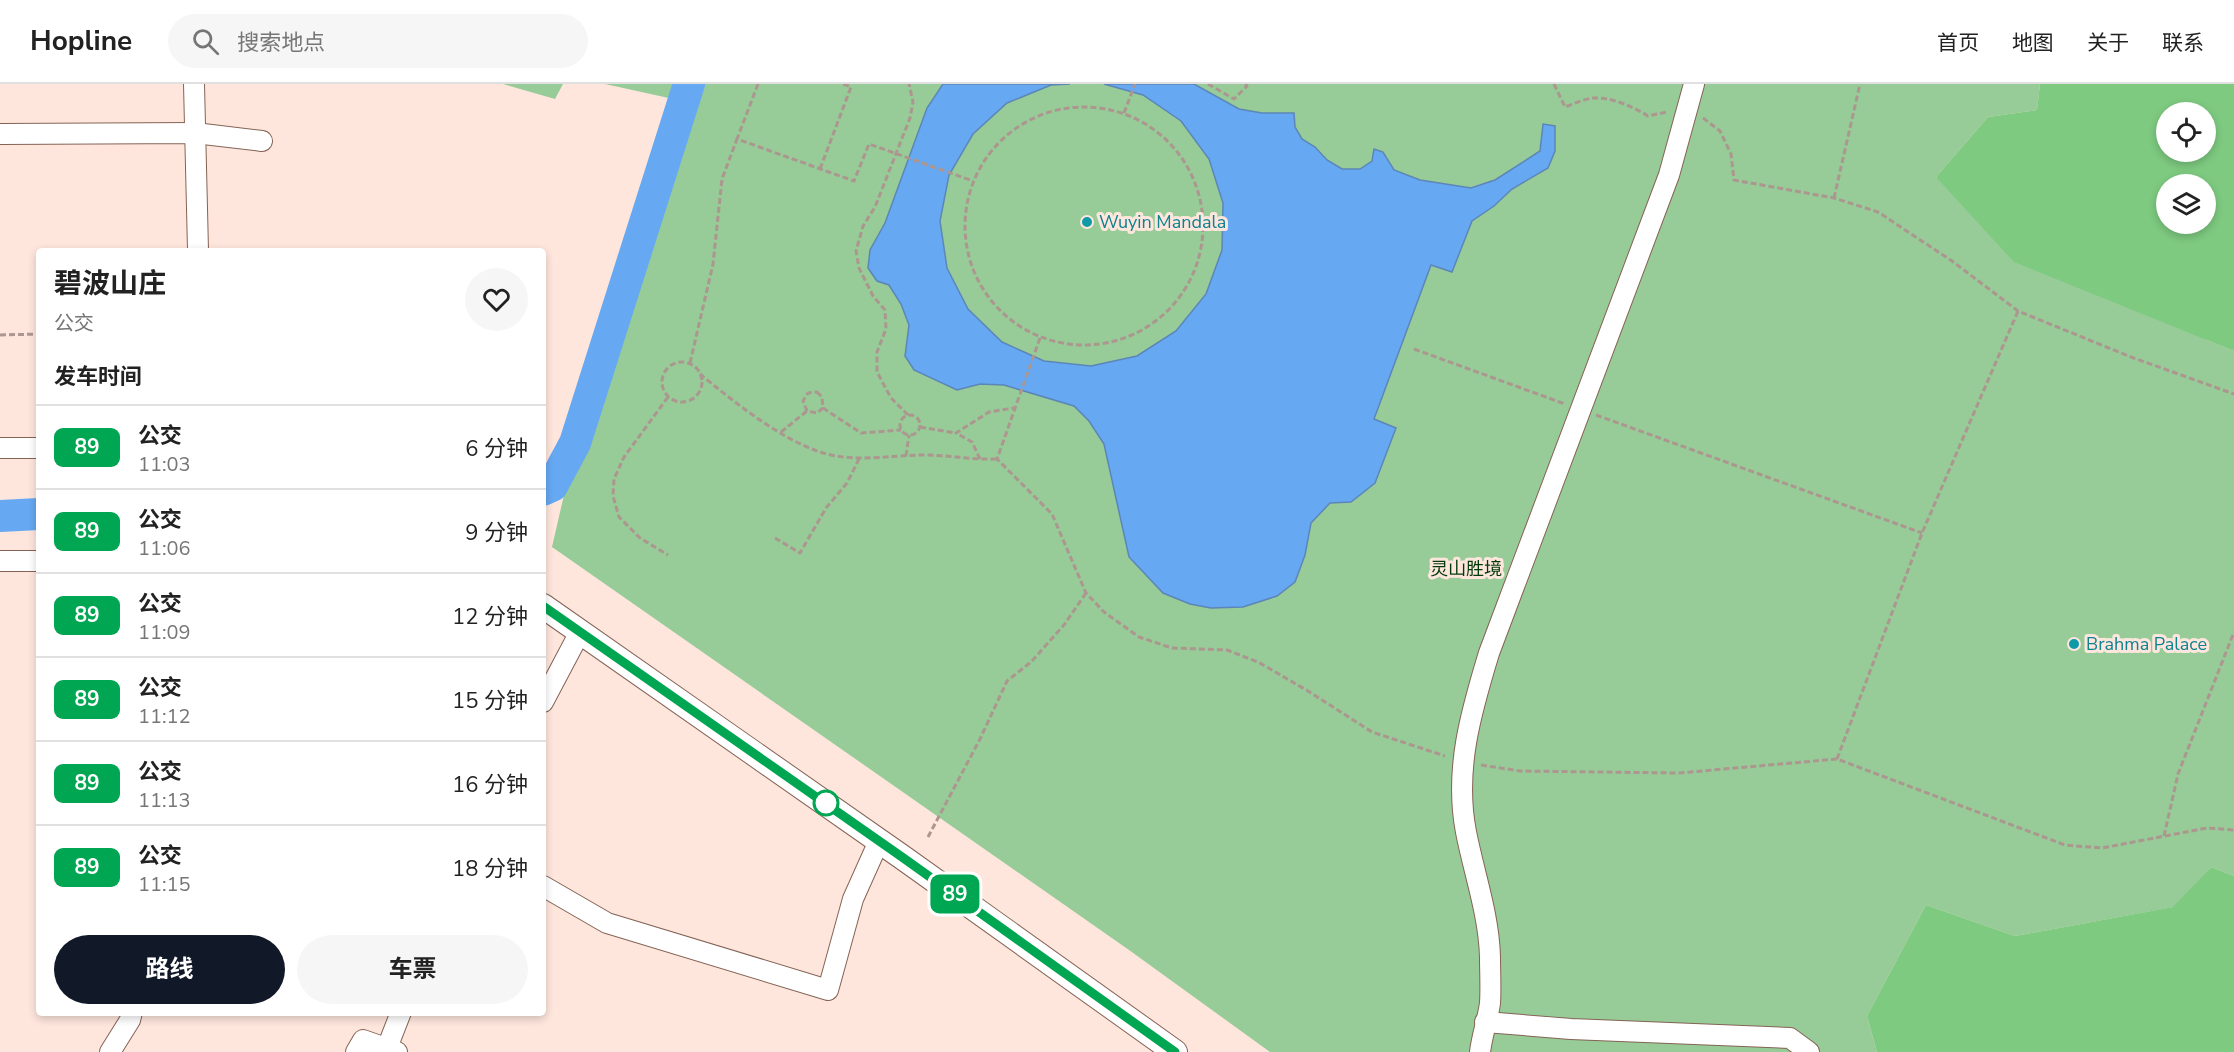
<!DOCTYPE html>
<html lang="zh">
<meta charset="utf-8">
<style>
:root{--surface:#fff;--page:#f6f6f6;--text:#222;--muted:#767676;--line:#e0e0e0;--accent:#111827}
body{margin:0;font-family:"Nunito Sans","Noto Sans SC",sans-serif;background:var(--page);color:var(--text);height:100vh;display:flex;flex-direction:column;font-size:22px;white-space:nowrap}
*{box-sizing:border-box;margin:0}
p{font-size:20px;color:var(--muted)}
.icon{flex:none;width:33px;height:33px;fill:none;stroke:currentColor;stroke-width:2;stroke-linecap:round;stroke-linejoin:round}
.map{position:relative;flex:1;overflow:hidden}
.side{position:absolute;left:36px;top:164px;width:510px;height:768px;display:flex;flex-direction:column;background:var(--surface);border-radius:6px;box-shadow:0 3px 9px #0003}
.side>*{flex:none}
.badge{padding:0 12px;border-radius:9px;font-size:21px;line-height:39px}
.buttons{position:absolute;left:2156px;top:18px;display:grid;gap:12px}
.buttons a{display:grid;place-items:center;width:60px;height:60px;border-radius:50%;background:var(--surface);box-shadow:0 3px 9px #0003;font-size:30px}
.map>.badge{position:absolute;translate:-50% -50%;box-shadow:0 0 0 3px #fff}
h2{padding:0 18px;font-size:22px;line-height:54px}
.round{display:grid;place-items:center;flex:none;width:63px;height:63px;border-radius:32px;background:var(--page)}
.overview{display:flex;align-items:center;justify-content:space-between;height:102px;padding:0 18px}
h1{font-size:28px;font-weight:700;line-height:45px}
.cta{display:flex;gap:12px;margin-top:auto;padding:12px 18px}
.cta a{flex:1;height:69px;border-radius:36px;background:var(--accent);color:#fff;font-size:24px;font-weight:700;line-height:69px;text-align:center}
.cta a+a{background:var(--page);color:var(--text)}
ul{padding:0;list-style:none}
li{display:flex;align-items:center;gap:18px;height:84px;padding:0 18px;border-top:2px solid var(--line)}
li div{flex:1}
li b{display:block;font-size:22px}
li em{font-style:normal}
li .badge{min-width:66px;font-weight:700;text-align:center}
header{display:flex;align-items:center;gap:36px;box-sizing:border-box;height:84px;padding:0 30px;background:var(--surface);border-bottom:2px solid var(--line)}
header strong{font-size:28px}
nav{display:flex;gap:33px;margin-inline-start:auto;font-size:21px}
.search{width:420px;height:54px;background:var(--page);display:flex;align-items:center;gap:15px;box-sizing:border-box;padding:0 21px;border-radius:33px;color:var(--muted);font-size:22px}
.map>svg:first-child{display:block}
.green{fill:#97cb97}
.forest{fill:#7eca80;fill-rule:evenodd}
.water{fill:#66a8f2;stroke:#5c86b8;stroke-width:1.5}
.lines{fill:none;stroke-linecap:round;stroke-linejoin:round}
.river{stroke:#66a8f2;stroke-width:32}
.minor-casing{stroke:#846355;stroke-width:22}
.major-casing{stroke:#846355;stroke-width:26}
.path{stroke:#ab978f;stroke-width:3;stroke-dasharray:6 3;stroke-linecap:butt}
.minor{stroke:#fff;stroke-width:20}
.major{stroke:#fff;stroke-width:24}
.line-casing{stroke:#fff;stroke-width:14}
.line{stroke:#00a651;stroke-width:9}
.culture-dot{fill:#0f9aa8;stroke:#fee6dd;stroke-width:2}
.stop-dot{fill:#fff;stroke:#00a651;stroke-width:3}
.labels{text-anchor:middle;stroke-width:6;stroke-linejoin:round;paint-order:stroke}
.culture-label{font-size:18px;fill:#0d838f;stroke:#fee6dd;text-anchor:start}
.park-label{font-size:18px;fill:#013a09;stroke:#fee6dd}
</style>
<header>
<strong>Hopline</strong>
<div class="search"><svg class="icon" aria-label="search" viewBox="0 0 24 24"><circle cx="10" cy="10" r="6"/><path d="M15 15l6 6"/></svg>搜索地点</div>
<nav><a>首页</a><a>地图</a><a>关于</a><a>联系</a></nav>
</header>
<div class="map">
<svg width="2234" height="968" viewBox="0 0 2234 968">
<rect width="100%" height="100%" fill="#fee6dd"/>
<g class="green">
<path d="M503 0H563L555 15Z"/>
<path d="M605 0H2040L2037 26 1988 33 1936 93 2207 256 2234 267V792L2211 783 2174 823 2015 852 1926 821 1867 932 1877 968H1270L1129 866 552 463 569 389 687 18Z"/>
</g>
<g class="forest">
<path d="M2040 0H2234V267L2014 178 1936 93 1988 33 2037 26ZM2166 28H2205V68H2166ZM2166 100H2205V140H2166Z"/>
<path d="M2211 783 2234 792V968H1877L1867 932 1926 821 2015 852 2173 823Z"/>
</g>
<path class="water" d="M943 0H1070L1051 1 1007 19 973 50 949 91 940 137 947 184 968 225 1002 258 1044 277 1091 282 1137 272 1176 247 1206 210 1222 166 1223 119 1209 75 1181 37 1143 11 1104 0H1194L1239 25 1262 29H1294L1295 43 1302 55 1315 63 1327 76 1342 85H1360L1372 77 1374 65 1383 68 1394 86 1420 96 1471 104 1495 96 1540 67 1543 40 1555 42V67L1548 84 1512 105 1494 122 1472 137 1452 188 1431 181 1374 335 1396 344 1375 399 1351 418 1330 419 1311 439 1305 471 1295 498 1277 512 1243 523 1211 524 1190 520 1163 509 1129 473 1104 360 1089 337 1074 322 1004 301 980 300 957 306 914 286 905 272 909 241 901 220 889 201 877 197 868 184 870 166 885 139 927 24Z"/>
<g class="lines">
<g class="river">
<path d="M543 406 552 402 575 359 689 0"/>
<path d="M0 432 39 430"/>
</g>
<defs>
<g id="minor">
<path d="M194 0 198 166"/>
<path d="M0 50 195 49 262 57"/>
<path d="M0 364H39"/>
<path d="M0 477H39"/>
<path d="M543 618 580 548"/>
<path d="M543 802 607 839 828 906 853 815 879 757"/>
<path d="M1485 938 1571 945 1790 954 1809 968"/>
<path d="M387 964 401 928"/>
<path d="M110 968 130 936 132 928"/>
<path d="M356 968 363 956 397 968"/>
<path d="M1480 968C1482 951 1488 935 1490 919 1491 904 1490 888 1490 873 1489 831 1474 789 1466 748 1454 686 1471 628 1489 569L1669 91 1694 0"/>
</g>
<path id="major" d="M543 522 902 773 1175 968"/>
</defs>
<use href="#minor" class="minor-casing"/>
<use href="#major" class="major-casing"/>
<g class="path">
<path d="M758 0 737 55 854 97 869 60 973 97"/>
<path d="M1208 0 1234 15 1247 2 1245 0"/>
<path d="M1554 0 1565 23C1573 20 1584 15 1593 14 1611 13 1632 22 1648 32L1667 28"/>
<circle cx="1084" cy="142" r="119"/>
<path d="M1124 29 1135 0"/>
<path d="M1703 34 1720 47 1731 70 1734 96 1834 114 1878 128 1952 177 2018 227 2131 273 2234 310"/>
<path d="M820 85 851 3 843 0"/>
<path d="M1834 114 1860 0"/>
<path d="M0 251 39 250"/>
<path d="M1040 254 997 375 1052 430 1086 509 1104 528 1139 553 1172 564 1227 566 1258 578 1308 607 1372 648 1445 672"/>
<path d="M1414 265 1565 320"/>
<circle cx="682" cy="298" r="20"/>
<path d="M690 279 713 180 722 95 737 55"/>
<path d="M700 290C734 318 793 366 837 372 865 377 895 371 924 371 948 371 973 376 997 375"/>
<path d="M817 308 822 313 823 324 817 329 807 327 803 317 808 309Z"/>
<path d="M668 313 624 373 614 395 613 412 619 433 640 454 668 471"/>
<path d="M823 324 861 349 901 346"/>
<path d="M908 331 891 314 877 288V268L886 245 885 226 873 212 859 184 856 167 863 142 875 123 910 34 913 18 909 0"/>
<path d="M1596 331 1922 449"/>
<circle cx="910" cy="341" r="10"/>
<path d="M920 343 956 349"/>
<path d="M781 348 807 327"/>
<path d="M906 372 909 351"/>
<path d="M980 375 972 358 956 349 989 328 1014 324"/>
<path d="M775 454 800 469 826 424 847 399 860 373"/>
<path d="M1837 675 1922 449 2018 227"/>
<path d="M1481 681 1520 687 1679 689 1837 675 2065 761 2102 764 2207 744 2234 746"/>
<path d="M2164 752 2178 690 2234 548"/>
<path d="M928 753 980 655 1007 597 1031 578 1064 541 1086 509"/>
</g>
<use href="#minor" class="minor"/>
<use href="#major" class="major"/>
</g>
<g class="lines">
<defs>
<path id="line" d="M543 522 902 773 1175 968"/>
</defs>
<use href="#line" class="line-casing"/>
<use href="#line" class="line"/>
</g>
<g class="culture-dot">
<circle cx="1087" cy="138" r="6"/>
<circle cx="2074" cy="560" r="6"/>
</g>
<circle class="stop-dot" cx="826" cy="719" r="12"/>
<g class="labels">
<g class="culture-label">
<text x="1099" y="144">Wuyin Mandala</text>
<text x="2086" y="566">Brahma Palace</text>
</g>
<g class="park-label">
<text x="1466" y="491">灵山胜境</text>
</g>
</g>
</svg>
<div class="buttons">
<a><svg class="icon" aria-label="locate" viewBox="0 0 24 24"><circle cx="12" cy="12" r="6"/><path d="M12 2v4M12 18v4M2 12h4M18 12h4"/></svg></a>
<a><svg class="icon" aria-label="layers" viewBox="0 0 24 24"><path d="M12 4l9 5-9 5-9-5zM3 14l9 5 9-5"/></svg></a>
</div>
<b class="badge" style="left:955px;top:810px;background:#00a651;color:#fff">89</b>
<section class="side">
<div class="overview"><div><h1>碧波山庄</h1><p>公交</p></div><a class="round"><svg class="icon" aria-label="heart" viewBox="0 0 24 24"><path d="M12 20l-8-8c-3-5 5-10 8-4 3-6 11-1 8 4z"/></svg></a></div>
<h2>发车时间</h2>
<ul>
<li><span class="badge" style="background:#00a651;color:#fff">89</span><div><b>公交</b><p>11:03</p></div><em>6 分钟</em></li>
<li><span class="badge" style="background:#00a651;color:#fff">89</span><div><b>公交</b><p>11:06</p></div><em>9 分钟</em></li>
<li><span class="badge" style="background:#00a651;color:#fff">89</span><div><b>公交</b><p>11:09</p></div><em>12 分钟</em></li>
<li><span class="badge" style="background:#00a651;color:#fff">89</span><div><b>公交</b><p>11:12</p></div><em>15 分钟</em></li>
<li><span class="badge" style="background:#00a651;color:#fff">89</span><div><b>公交</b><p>11:13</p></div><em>16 分钟</em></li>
<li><span class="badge" style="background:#00a651;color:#fff">89</span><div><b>公交</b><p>11:15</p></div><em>18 分钟</em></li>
</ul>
<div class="cta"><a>路线</a><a>车票</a></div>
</section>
</div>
